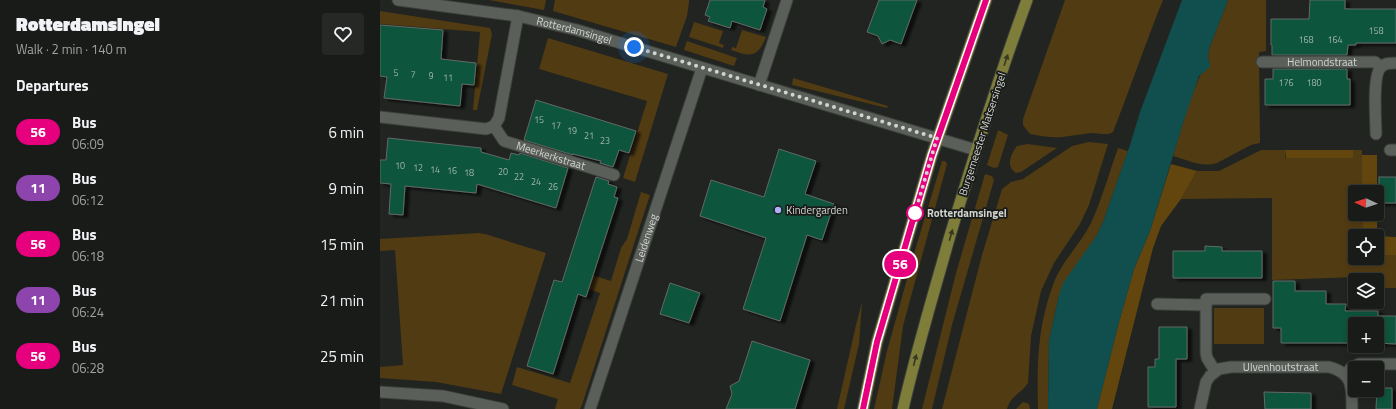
<!DOCTYPE html>
<meta charset="utf-8">
<style>
:root{--surface:#191b18;--page:#262825;--text:#f1f3f6;--muted:#9fa1a2;--line:#373937}
body{margin:0;font-family:"Titillium Web",sans-serif;background:var(--page);color:var(--text);height:100vh;display:flex;flex-direction:column;font-size:15px;white-space:nowrap}
*{box-sizing:border-box;margin:0}
p{font-size:13px;color:var(--muted)}
.icon{flex:none;width:22px;height:22px;fill:none;stroke:currentColor;stroke-width:2;stroke-linecap:round;stroke-linejoin:round}
.map{position:relative;flex:1;overflow:hidden}
.panel{display:flex;flex-direction:column;background:var(--surface);width:380px}
.panel>*{flex:none}
.badge{padding:0 8px;border-radius:13px;font-size:14px;line-height:26px}
.needle{width:26px;rotate:273deg}
.tools{position:absolute;left:968px;top:185px;display:grid;gap:8px}
.tools a{display:grid;place-items:center;width:36px;height:36px;border-radius:4px;background:var(--surface);box-shadow:0 2px 6px #0003,0 0 0 1px var(--line);font-size:20px}
.you{position:absolute;width:20px;height:20px;margin:-10px;border:3px solid #fff;border-radius:50%;background:#1a73e8;box-shadow:0 0 0 6px #1a73e833}
.map>.badge{position:absolute;translate:-50% -50%;box-shadow:0 0 0 2px #fff}
h2{padding:0 16px;font-size:15px;line-height:36px}
.round{display:grid;place-items:center;flex:none;width:42px;height:42px;border-radius:4px;background:var(--page)}
.headline{display:flex;align-items:center;justify-content:space-between;height:68px;padding:0 16px}
h1{font-size:19px;font-weight:800;line-height:30px}
ul{padding:0;list-style:none}
li{display:flex;align-items:center;gap:12px;height:56px;padding:0 16px}
li div{flex:1}
li b{display:block;font-size:15px}
li em{font-style:normal}
li .badge{min-width:44px;font-weight:700;text-align:center}
main{display:flex;flex:1;min-height:0}
.map>svg:first-child{display:block}
.green{fill:#513b13}
.forest{fill:#63460e}
.water{fill:#114e4e}
.building{fill:#0b553e;stroke:#636967;filter:url(#shadow)}
.lines{fill:none;stroke-linecap:round;stroke-linejoin:round}
.pedestrian-casing{stroke:#3b3e3a;stroke-width:13}
.minor-casing{stroke:#3b3e3a;stroke-width:13}
.primary-casing{stroke:#3b3e3a;stroke-width:13}
.pedestrian{stroke:#5b5f5a;stroke-width:11}
.minor{stroke:#5b5f5a;stroke-width:11}
.primary{stroke:#7e7e3a;stroke-width:11}
.oneway{fill:#373922}
.line-casing{stroke:#fff;stroke-width:9}
.line{stroke:#e6007e;stroke-width:6}
.walk{stroke:#d2d4d2;stroke-width:4;stroke-dasharray:0 7.2}
.poi-dot{fill:#acaffb;stroke:#181b17;stroke-width:1.5}
.stop-dot{fill:#fff;stroke:#e6007e;stroke-width:2}
.labels{text-anchor:middle;stroke-width:3.5;stroke-linejoin:round;paint-order:stroke}
.number-label{font-size:9px;fill:#a0b4ad}
.street-label{font-size:11px;fill:#d2d4d2;stroke:#181b17}
.poi-label{font-size:11px;fill:#d2d4d2;stroke:#181b17;text-anchor:start}
.stop-label{font-size:11px;font-weight:bold;fill:#d2d4d2;stroke:#181b17;text-anchor:start}
</style>
<main>
<section class="panel">
<div class="headline"><div><h1>Rotterdamsingel</h1><p>Walk · 2 min · 140 m</p></div><a class="round"><svg class="icon" aria-label="heart" viewBox="0 0 24 24"><path d="M12 20l-8-8c-3-5 5-10 8-4 3-6 11-1 8 4z"/></svg></a></div>
<h2>Departures</h2>
<ul>
<li><span class="badge" style="background:#e6007e;color:#fff">56</span><div><b>Bus</b><p>06:09</p></div><em>6 min</em></li>
<li><span class="badge" style="background:#8e44ad;color:#fff">11</span><div><b>Bus</b><p>06:12</p></div><em>9 min</em></li>
<li><span class="badge" style="background:#e6007e;color:#fff">56</span><div><b>Bus</b><p>06:18</p></div><em>15 min</em></li>
<li><span class="badge" style="background:#8e44ad;color:#fff">11</span><div><b>Bus</b><p>06:24</p></div><em>21 min</em></li>
<li><span class="badge" style="background:#e6007e;color:#fff">56</span><div><b>Bus</b><p>06:28</p></div><em>25 min</em></li>
</ul>
</section>
<div class="map">
<svg width="1016" height="409" viewBox="0 0 1016 409">
<defs>
<filter id="shadow"><feDropShadow dx="4.5" dy="2.5" stdDeviation="1" flood-color="#0009"/></filter>
</defs>
<rect width="100%" height="100%" fill="#212420"/>
<g class="green">
<path d="M109 0H166L164 10Z"/>
<path d="M175 0H309V2L307 16 296 47 173 11Z"/>
<path d="M685 0H783C765 44 750 89 733 132 727 136 718 133 711 133 701 134 692 136 682 137 672 138 661 136 650 134L643 125V119Z"/>
<path d="M848 0H886V51L879 52 880 143 871 145 837 163C822 168 808 160 793 156 801 130 808 103 819 78 821 72 827 70 830 64L828 58 829 49Z"/>
<path d="M0 11 110 28 112 34 97 110H93L100 32 0 24Z"/>
<path d="M314 22 343 31 339 43 344 45 343 48 309 37Z"/>
<path d="M362 30 386 37C378 58 370 57 351 50L352 47 356 48Z"/>
<path d="M168 38 288 74 255 182 243 178 267 101 159 69Z"/>
<path d="M307 41 357 58 354 66 304 50Z"/>
<path d="M413 78 508 106 507 108 412 85Z"/>
<path d="M618 130 628 135 618 167 614 168 607 165Z"/>
<path d="M709 142 728 144 709 205 700 224 674 263 661 291 651 336 648 383C641 394 631 395 627 409H562L602 255 622 189 631 182 643 179 692 146Z"/>
<path d="M648 144 677 148 641 172 636 173C625 166 631 154 637 146Z"/>
<path d="M738 148 748 151 723 222 717 235 679 295 669 340 668 409H658C657 365 657 328 673 285 681 262 700 245 711 223 722 199 729 173 738 148Z"/>
<path d="M881 150H905V158H973V150H982V192H975V214H982L984 236H975V258H997V254L999 255H1016V288H997V280H979L978 277 892 280V198L801 199 817 171H839Z"/>
<path d="M562 161H565L567 164 523 326 512 409H494L507 351 536 247Z"/>
<path d="M605 174 612 176 614 180 572 325 552 409H542L576 273Z"/>
<path d="M261 192 270 195 202 405 200 409H175L178 399 132 385 137 367 190 383 220 293 194 284 199 271 231 281 241 248 247 239Z"/>
<path d="M99 233 105 234 166 253 121 394 56 382 0 378V367L23 365 15 250 0 251V239Z"/>
<path d="M482 302 479 344 464 409H457L476 325Z"/>
<rect x="834" y="308" width="50" height="36"/>
<path d="M643 402 649 404 650 409H636Z"/>
</g>
<g class="forest">
<path d="M905 150H973V158H906Z"/>
<path d="M982 155H997V236L1016 237V255H999L997 254V236H984L982 214H997V192H982Z"/>
<path d="M791 164 817 171 801 199 781 226 773 248 732 409H717L739 322 754 269 770 231Z"/>
</g>
<path class="water" d="M802 0H848L829 49 828 58 830 64V67L819 76 803 123 770 231 754 269 739 322 717 409H668L669 340 679 295 683 283 717 235 723 222 750 145 760 112Z"/>
<g class="building">
<path d="M330 0H385L383 7 387 9 380 30 352 21 350 28 328 21 330 17 325 15Z"/>
<path d="M499 0H537L521 44 510 40 502 44 498 36 487 32Z"/>
<path d="M930 0H965V9H1016V43H976V45H968L967 55H892V45H891V19H929Z"/>
<path d="M0 25 63 30 61 59 96 63 94 85 82 84 80 106 4 98 7 77 0 76Z"/>
<path d="M893 69H967V79H970V105H885V79H893Z"/>
<path d="M156 100 256 131 249 153 239 150 233 167 220 163 221 161 193 154V155L144 140Z"/>
<path d="M8 138 101 148V152L129 160 131 153 139 155 140 153 188 168 176 208 97 184 96 193 25 186 23 215 9 214 11 184 0 183V160H6Z"/>
<path d="M399 149 436 161 425 194 454 204 442 240 427 235 400 321 363 309 386 238 320 216 331 180 384 197Z"/>
<path d="M216 177 229 181 228 184 237 187 234 197 238 198 206 297 198 294 173 374 147 366 174 280 182 282Z"/>
<rect x="999" y="177" width="17" height="26"/>
<path d="M825 246 842 247V251H882V278H793V251H825Z"/>
<path d="M893 281H915V291H946V304H966L965 311H998V316H1016V344L997 343V324H975V343H901V328H893Z"/>
<path d="M290 283 320 293 309 323 280 314Z"/>
<path d="M779 327H807V359H796V407H768V367H775V359H779Z"/>
<path d="M372 341 430 360 415 409H346L352 394 350 386 359 381Z"/>
<path d="M997 388H1012V409H996Z"/>
<path d="M884 392 931 393V409H885Z"/>
</g>
<g class="lines">
<defs>
<g id="pedestrian">
<path id="s1" d="M882 62H995L1001 67"/>
<path id="s2" d="M114 126 124 141 234 175"/>
<path d="M1010 150H1016"/>
</g>
<g id="minor">
<path id="s3" d="M18 0 138 16 197 30 596 150"/>
<path d="M379 85 407 0"/>
<path d="M0 117 106 129 114 126 119 118 138 16"/>
<path d="M996 134C996 120 992 76 1001 67 1005 63 1011 63 1016 63"/>
<path d="M777 304 826 305V299H885"/>
<path d="M826 305V353L827 358 835 371"/>
<path d="M965 375 971 368 979 364H1016"/>
<path d="M0 392 63 396 123 409"/>
<path id="s4" d="M210 409 322 68"/>
<path id="s5" d="M820 409 826 382 830 376 839 369 851 367H949C973 373 972 387 972 409"/>
</g>
<g id="primary">
<path d="M483 409 497 342 552 155 606 0"/>
<path d="M523 409C536 352 553 296 569 239 593 159 618 79 647 0"/>
</g>
</defs>
<use href="#pedestrian" class="pedestrian-casing"/>
<use href="#minor" class="minor-casing"/>
<use href="#primary" class="primary-casing"/>
<use href="#pedestrian" class="pedestrian"/>
<use href="#minor" class="minor"/>
<use href="#primary" class="primary"/>
</g>
<defs><path id="oneway-solid" d="M-6-.8H1V-3.2L6.5 0L1 3.2V.8H-6Z"/></defs>
<g class="oneway">
<use href="#oneway-solid" transform="translate(626 60) rotate(-71)"/>
<use href="#oneway-solid" transform="translate(571 235) rotate(-74)"/>
<use href="#oneway-solid" transform="translate(535 360) rotate(-76)"/>
</g>
<g class="lines">
<defs>
<path id="line" d="M483 409 497 342 552 155 606 0"/>
</defs>
<use href="#line" class="line-casing"/>
<use href="#line" class="line"/>
<path class="walk" d="M254 47 557 138 535 213"/>
</g>
<circle class="poi-dot" cx="398" cy="210" r="4"/>
<circle class="stop-dot" cx="535" cy="213" r="8"/>
<g class="labels">
<g class="number-label">
<text x="996" y="34">158</text>
<text x="926" y="43">168</text>
<text x="955" y="43">164</text>
<text x="16" y="76">5</text>
<text x="33" y="78">7</text>
<text x="51" y="79">9</text>
<text x="68" y="81">11</text>
<text x="906" y="86">176</text>
<text x="934" y="86">180</text>
<text x="159" y="123">15</text>
<text x="176" y="129">17</text>
<text x="192" y="134">19</text>
<text x="209" y="139">21</text>
<text x="225" y="144">23</text>
<text x="20" y="169">10</text>
<text x="38" y="171">12</text>
<text x="55" y="173">14</text>
<text x="72" y="174">16</text>
<text x="123" y="175">20</text>
<text x="89" y="176">18</text>
<text x="139" y="180">22</text>
<text x="156" y="185">24</text>
<text x="173" y="190">26</text>
</g>
<g class="street-label">
<text dy="4" stroke="none"><textPath href="#s3" startOffset="179">Rotterdamsingel</textPath></text>
<text dy="4" stroke="none"><textPath href="#s1" startOffset="60">Helmondstraat</textPath></text>
<text transform="translate(602 134) rotate(-72)" y="4">Burgemeester Matsersingel</text>
<text dy="4" stroke="none"><textPath href="#s2" startOffset="67">Meerkerkstraat</textPath></text>
<text dy="4" stroke="none"><textPath href="#s4" startOffset="180">Leidenweg</textPath></text>
<text dy="4" stroke="none"><textPath href="#s5" startOffset="108">Ulvenhoutstraat</textPath></text>
</g>
<g class="poi-label">
<text x="406" y="214">Kindergarden</text>
</g>
<g class="stop-label">
<text x="547" y="217">Rotterdamsingel</text>
</g>
</g>
</svg>
<div class="tools">
<a><svg class="needle" viewBox="-14 -14 28 28"><path d="M0-13l5 13h-10z" fill="#e53935"/><path d="M0 13l5-13h-10z" fill="#9fa1a2"/></svg></a>
<a><svg class="icon" aria-label="locate" viewBox="0 0 24 24"><circle cx="12" cy="12" r="6"/><path d="M12 2v4M12 18v4M2 12h4M18 12h4"/></svg></a>
<a><svg class="icon" aria-label="layers" viewBox="0 0 24 24"><path d="M12 4l9 5-9 5-9-5zM3 14l9 5 9-5"/></svg></a>
<a>+</a>
<a>−</a>
</div>
<div class="you" style="left:254px;top:47px"></div>
<b class="badge" style="left:520px;top:264px;background:#e6007e;color:#fff">56</b>
</div>
</main>
